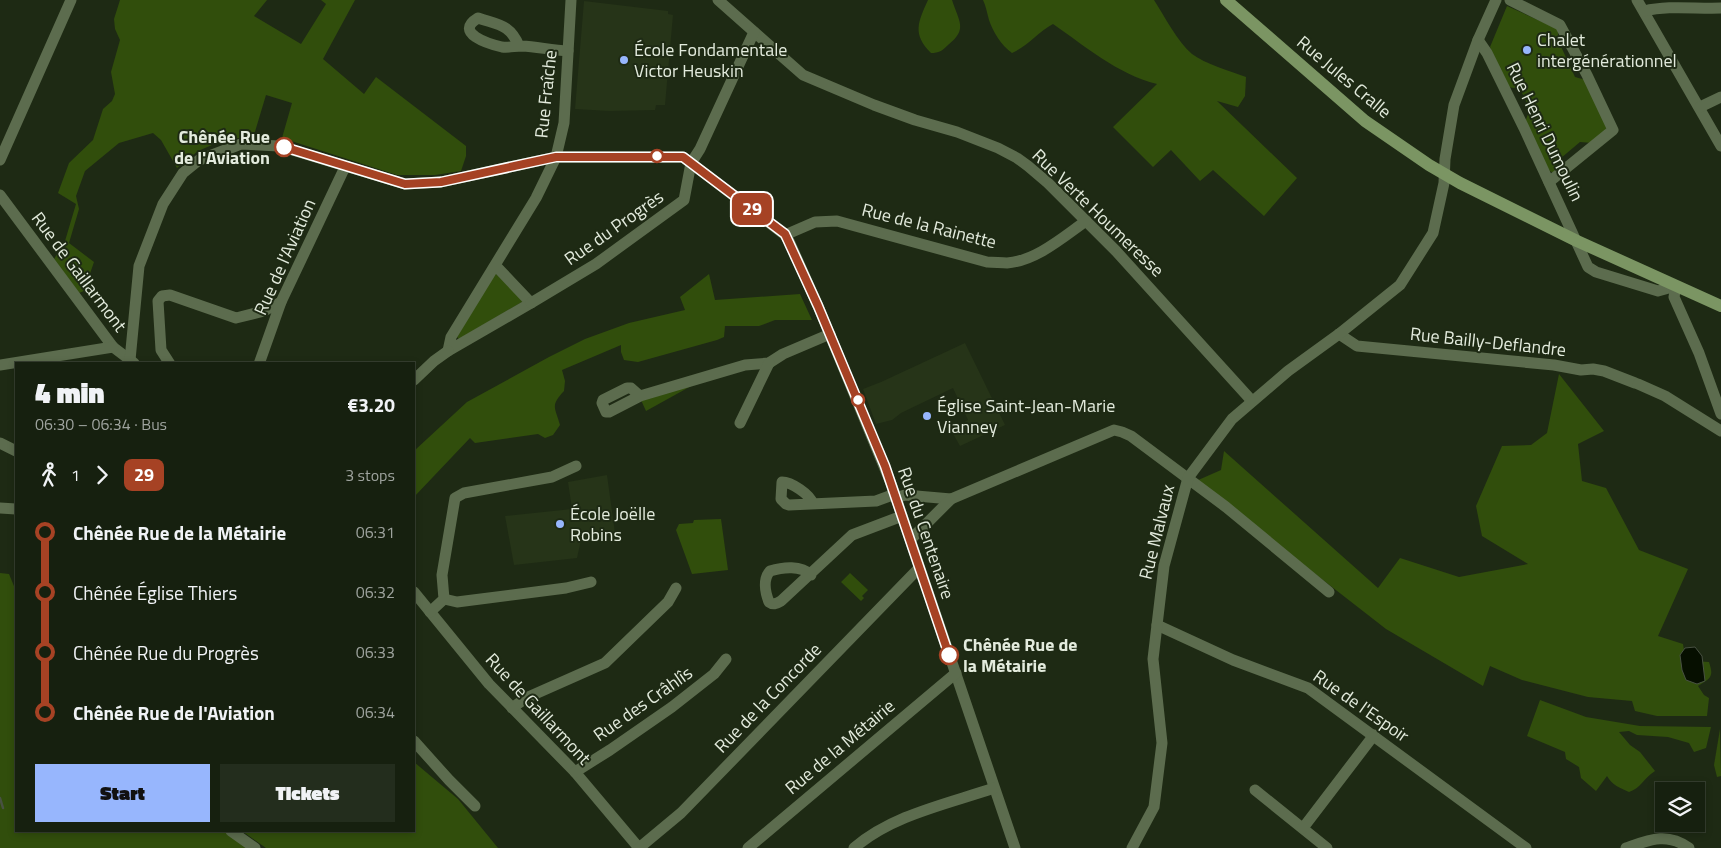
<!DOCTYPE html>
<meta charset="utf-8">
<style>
:root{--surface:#16200f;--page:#232d1d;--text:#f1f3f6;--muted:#9ea39e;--line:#353e2f;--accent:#97b6fd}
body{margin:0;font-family:"Titillium Web",sans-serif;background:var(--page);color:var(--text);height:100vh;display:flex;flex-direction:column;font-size:19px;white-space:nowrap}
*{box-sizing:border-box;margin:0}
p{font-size:16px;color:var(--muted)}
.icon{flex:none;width:28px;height:28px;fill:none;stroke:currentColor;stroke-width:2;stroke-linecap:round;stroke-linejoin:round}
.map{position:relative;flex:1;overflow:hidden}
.details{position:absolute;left:15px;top:362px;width:400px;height:470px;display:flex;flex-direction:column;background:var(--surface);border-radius:0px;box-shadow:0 2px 8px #0003,0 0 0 1px var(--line)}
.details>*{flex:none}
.badge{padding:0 10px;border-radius:8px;font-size:18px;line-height:32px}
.controls{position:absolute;left:1655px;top:782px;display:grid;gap:10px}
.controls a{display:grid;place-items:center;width:50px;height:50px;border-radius:0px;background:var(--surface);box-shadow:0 2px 8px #0003,0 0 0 1px var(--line);font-size:25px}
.map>.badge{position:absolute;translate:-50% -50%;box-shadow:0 0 0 2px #fff}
.legs{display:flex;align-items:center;gap:8px;height:55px;padding:0 20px;font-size:16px}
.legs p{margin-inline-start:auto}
.head{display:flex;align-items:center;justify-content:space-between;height:85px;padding:0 20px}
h1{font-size:28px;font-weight:800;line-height:38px}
.button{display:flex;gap:10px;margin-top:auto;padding:10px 20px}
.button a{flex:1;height:58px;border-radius:0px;background:var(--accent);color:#111;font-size:20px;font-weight:800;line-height:58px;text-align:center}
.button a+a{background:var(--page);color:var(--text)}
ul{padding:0 20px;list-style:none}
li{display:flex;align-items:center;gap:18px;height:60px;font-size:19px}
li i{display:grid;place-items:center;width:8px;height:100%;margin:0 6px;background:currentColor}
li i::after{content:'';width:12px;height:12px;margin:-6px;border:4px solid;border-radius:50%;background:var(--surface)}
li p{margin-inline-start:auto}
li:first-child i{background:linear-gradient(#0000 50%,currentColor 0)}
li:last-child i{background:linear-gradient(currentColor 50%,#0000 0)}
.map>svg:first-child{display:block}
.built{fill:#263418}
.green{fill:#314e0c}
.water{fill:#060f00;stroke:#485142}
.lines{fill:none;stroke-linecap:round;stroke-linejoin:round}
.stream{stroke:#485142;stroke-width:2.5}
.street{stroke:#5c6c4e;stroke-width:11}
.secondary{stroke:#7b9563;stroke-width:12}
.line-1-casing{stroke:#fff;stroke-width:11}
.line-1{stroke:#a64224;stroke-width:8}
.poi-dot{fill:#97b6fd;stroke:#1e2a14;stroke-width:2}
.stop-1-dot{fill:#fff;stroke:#a64224;stroke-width:2.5}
.labels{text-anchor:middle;stroke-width:4;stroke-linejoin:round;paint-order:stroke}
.poi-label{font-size:18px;fill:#e3ebdd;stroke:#1e2a14;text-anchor:start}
.street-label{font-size:18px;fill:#e3ebdd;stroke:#1e2a14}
.stop-label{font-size:18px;font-weight:bold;fill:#e3ebdd;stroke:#1e2a14;text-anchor:end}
</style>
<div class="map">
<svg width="1721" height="848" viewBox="0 0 1721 848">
<rect width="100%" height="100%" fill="#1e2a14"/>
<g class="built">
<path d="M584 1 668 11V14L673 15 665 105H656L655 110 609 111 575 109Z"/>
<path d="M965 343 1005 425 960 446 951 430 968 420 953 388 901 413 892 420 876 424 863 389 881 382Z"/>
<path d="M607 475 615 533 581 540 577 558 514 565 505 516 572 509 568 482Z"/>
</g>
<g class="green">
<path d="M120 0H267L254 16 301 44 326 4 321 0H355L323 59 364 94 376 77 466 146V156L461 171 435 175H397L282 138 292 103 266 95 254 135 219 142 198 151 177 168 161 140 153 133 119 143 85 171 76 196 79 209 69 243 94 262 84 291 79 293 54 259 65 241 76 204 58 193 69 163 93 140 103 109 112 101 115 94 111 72 120 40 115 29 114 19Z"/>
<path d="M928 0H952C959 22 968 29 948 45 942 51 939 53 931 53 912 34 918 22 928 0Z"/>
<path d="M983 0H1154C1165 17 1177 41 1192 54 1205 64 1230 71 1246 77L1245 96 1238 107 1217 101 1297 178 1264 216 1213 170 1200 181 1171 150 1153 167 1113 127 1157 84C1117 74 1085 46 1053 24 1038 32 1028 46 1012 53 1001 45 993 32 989 20 987 13 986 6 983 0Z"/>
<path d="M1507 6 1558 29V40L1575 77 1586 80 1606 125V129L1593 143 1580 142 1561 158V162L1569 163 1553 173 1547 169 1525 122 1530 109 1520 89 1508 87 1490 47Z"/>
<path d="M495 273 522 299V302L459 339 457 337Z"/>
<path d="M709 274 715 300 800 294 812 320H775L759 326H725L724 337 717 340 638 362 624 360 621 352V345L562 370 565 381 564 391C550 406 555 407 560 425L553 435 545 438 538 434 475 443 470 438 414 497V451L467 402 549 357 585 339 629 323 685 310 680 297Z"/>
<path d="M1559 374 1604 431 1578 444 1582 481 1606 488 1639 550 1688 569 1658 636 1683 644 1685 657 1692 661 1709 662C1714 677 1711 678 1698 686L1704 695 1709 698 1707 716H1657L1635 711 1632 701 1588 697 1522 680 1490 666 1483 686 1386 629 1196 481 1221 470 1224 451 1378 588 1400 558 1459 577 1528 564 1482 536 1476 506 1502 446 1531 445 1547 433Z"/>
<path d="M693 385 646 411 641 400Z"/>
<path d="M721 519 728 570 692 574 676 530 679 524 693 523 694 520Z"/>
<path d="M0 573 9 574 16 591V831H225L247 848H0Z"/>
<path d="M850 573 868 590 862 596 864 598 861 601 841 582Z"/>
<path d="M1540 700 1586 717 1640 726 1711 727 1706 748 1694 752 1689 743 1668 737 1637 735 1629 731 1619 732 1630 745 1640 752 1655 771C1643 779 1641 788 1629 792 1620 788 1612 785 1607 776L1596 791 1581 778 1579 767 1566 759 1565 752 1527 736Z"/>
<path d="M1720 729 1721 776 1717 777 1714 765Z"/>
<path d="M414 762 458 799 498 848H266L242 831H414Z"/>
</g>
<path class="water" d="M1695 647 1702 656 1705 681 1697 684 1686 680 1682 670 1680 655 1685 648Z"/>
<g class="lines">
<path class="stream" d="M0 798 3 808"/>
<g class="street">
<path d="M718 0 803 75 874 105 915 120 957 132 998 148 1017 158 1028 166 1048 183 1116 251 1252 401"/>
<path d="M1510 0 1560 25 1587 75 1613 130 1549 182"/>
<path d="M1637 0 1721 146"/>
<path d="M1644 11C1669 5 1695 9 1721 8"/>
<path d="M1478 40 1487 53 1524 128 1588 267 1596 272 1658 291 1676 286"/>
<path d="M519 46C510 24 498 25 478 18 453 33 489 44 502 47 509 48 515 46 522 46 537 47 552 50 568 51"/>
<path d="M1700 107 1721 97"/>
<path d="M0 160 71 0"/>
<path d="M0 195 113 347 134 363"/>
<path d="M785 235 815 222 837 221 987 262C994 262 1001 263 1007 263 1036 261 1063 237 1086 221"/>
<path d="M495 265 531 303 448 351 451 337 536 198 556 157 564 123 571 0"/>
<path d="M1676 286 1674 297 1699 353 1721 414"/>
<path d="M531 303 596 264 684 200 691 163 700 149 754 32"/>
<path d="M1339 334 1357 346 1554 365 1581 370 1593 369 1604 371 1635 383"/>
<path d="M130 360 139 266 163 204 183 173 199 160 241 144 279 146 405 184 441 182 556 157H683L785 235 789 241 818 306 892 486 1015 848"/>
<path d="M170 364 161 350 158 301 162 296 170 295 236 318 264 311 281 302"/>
<path d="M259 364 281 302 345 167"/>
<path d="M0 365 113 347"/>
<path d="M414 380 434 361 448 351"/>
<path d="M1638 384 1665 396 1721 431"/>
<path d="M640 396 609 412H606L602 403 603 400 627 388H631L640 396 745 365 769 363 783 354 830 334"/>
<path d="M740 423 769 363"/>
<path d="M0 443 16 451"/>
<path d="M896 498 905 495 951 499"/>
<path d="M813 504C810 494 791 482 782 482L781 499 786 504 789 505 876 501 895 494"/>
<path d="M0 508 16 509"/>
<path d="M911 539 951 499 1114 430 1122 432 1131 436 1226 507 1329 592"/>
<path d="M811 575C801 565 783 567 770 571 763 579 765 592 769 602 773 605 776 604 781 601L852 535 902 516"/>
<path d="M414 592 489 684 575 772 639 848"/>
<path d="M444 599 457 602 566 588 591 582"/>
<path d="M430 612 444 599 442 575 455 498 464 493 552 477 576 466"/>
<path d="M1157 625 1233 660 1308 688 1526 848"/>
<path d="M512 708 526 698 605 663 668 602 676 588"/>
<path d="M414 741 449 780 475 806"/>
<path d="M575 772 610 750 672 707 714 674 726 659"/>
<path d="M1255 790 1327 848"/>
<path d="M1303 828 1374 735"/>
<path d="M231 831 255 848"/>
<path d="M639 848 681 813 919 568"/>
<path d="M748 848 956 673"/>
<path d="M854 848C892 815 947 804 994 788"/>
<path d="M1132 848 1154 807 1162 743 1153 659 1157 625 1164 566 1188 478 1232 419 1288 371 1339 334 1400 285 1433 233 1444 183 1445 159 1454 105 1478 40 1496 0"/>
<path d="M1626 848C1649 840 1667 832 1689 848"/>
</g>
<path class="secondary" d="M1226 0 1365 121 1429 165 1460 183 1577 241 1721 306"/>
</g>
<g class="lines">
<defs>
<path id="line-1" d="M284 147 405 184 441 182 556 157H683L785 234 818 306 885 466 949 655"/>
</defs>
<use href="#line-1" class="line-1-casing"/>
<use href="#line-1" class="line-1"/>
</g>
<g class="poi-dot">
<circle cx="1527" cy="50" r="5"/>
<circle cx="624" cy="60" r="5"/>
<circle cx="927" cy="416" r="5"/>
<circle cx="560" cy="524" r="5"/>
</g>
<g class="stop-1-dot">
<circle cx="284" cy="147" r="9"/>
<circle cx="657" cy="156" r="6"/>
<circle cx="858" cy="400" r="6"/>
<circle cx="949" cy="655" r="9"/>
</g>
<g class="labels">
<g class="poi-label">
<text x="1537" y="46">Chalet<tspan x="1537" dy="21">intergénérationnel</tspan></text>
<text x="634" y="56">École Fondamentale<tspan x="634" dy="21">Victor Heuskin</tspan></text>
<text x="937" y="412">Église Saint-Jean-Marie<tspan x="937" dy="21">Vianney</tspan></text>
<text x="570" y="520">École Joëlle<tspan x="570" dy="21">Robins</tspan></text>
</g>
<g class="street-label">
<text transform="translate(1344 77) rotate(40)" y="6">Rue Jules Cralle</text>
<text transform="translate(546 94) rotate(-84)" y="6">Rue Fraîche</text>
<text transform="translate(1545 132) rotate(64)" y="6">Rue Henri Dumoulin</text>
<text transform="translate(1098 213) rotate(44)" y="6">Rue Verte Houmeresse</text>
<text transform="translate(929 226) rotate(14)" y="6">Rue de la Rainette</text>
<text transform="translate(614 228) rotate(-35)" y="6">Rue du Progrès</text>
<text transform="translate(285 257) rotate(-66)" y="6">Rue de l'Aviation</text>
<text transform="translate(79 272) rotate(53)" y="6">Rue de Gaillarmont</text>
<text transform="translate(1488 342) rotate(6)" y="6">Rue Bailly-Deflandre</text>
<text transform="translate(1157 532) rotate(-76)" y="6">Rue Malvaux</text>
<text transform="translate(926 533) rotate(71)" y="6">Rue du Centenaire</text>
<text transform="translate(768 698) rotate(-46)" y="6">Rue de la Concorde</text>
<text transform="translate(643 704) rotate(-35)" y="6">Rue des Crâhlîs</text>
<text transform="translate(1361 706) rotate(35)" y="6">Rue de l'Espoir</text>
<text transform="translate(538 709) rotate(47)" y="6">Rue de Gaillarmont</text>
<text transform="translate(840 747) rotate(-40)" y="6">Rue de la Métairie</text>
</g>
<g class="stop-label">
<text x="270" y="143">Chênée Rue<tspan x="270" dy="21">de l'Aviation</tspan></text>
<text x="963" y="651" text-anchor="start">Chênée Rue de<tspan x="963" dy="21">la Métairie</tspan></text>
</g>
</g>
</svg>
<div class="controls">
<a><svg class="icon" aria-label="layers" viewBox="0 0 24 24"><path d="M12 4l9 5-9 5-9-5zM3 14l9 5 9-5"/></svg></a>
</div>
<b class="badge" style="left:752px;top:209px;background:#a64224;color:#fff">29</b>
<section class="details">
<div class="head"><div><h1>4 min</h1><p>06:30 – 06:34 · Bus</p></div><b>€3.20</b></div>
<div class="legs"><svg class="icon" aria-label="walk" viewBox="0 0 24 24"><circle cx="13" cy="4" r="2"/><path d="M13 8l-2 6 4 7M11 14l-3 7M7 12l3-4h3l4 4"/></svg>1<svg class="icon" aria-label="forward" viewBox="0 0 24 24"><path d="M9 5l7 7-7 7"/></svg><b class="badge" style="background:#a64224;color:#fff">29</b><p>3 stops</p></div>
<ul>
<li><i style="color:#a64224"></i><b>Chênée Rue de la Métairie</b><p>06:31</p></li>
<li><i style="color:#a64224"></i><span>Chênée Église Thiers</span><p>06:32</p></li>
<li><i style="color:#a64224"></i><span>Chênée Rue du Progrès</span><p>06:33</p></li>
<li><i style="color:#a64224"></i><b>Chênée Rue de l'Aviation</b><p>06:34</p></li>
</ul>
<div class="button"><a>Start</a><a>Tickets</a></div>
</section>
</div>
